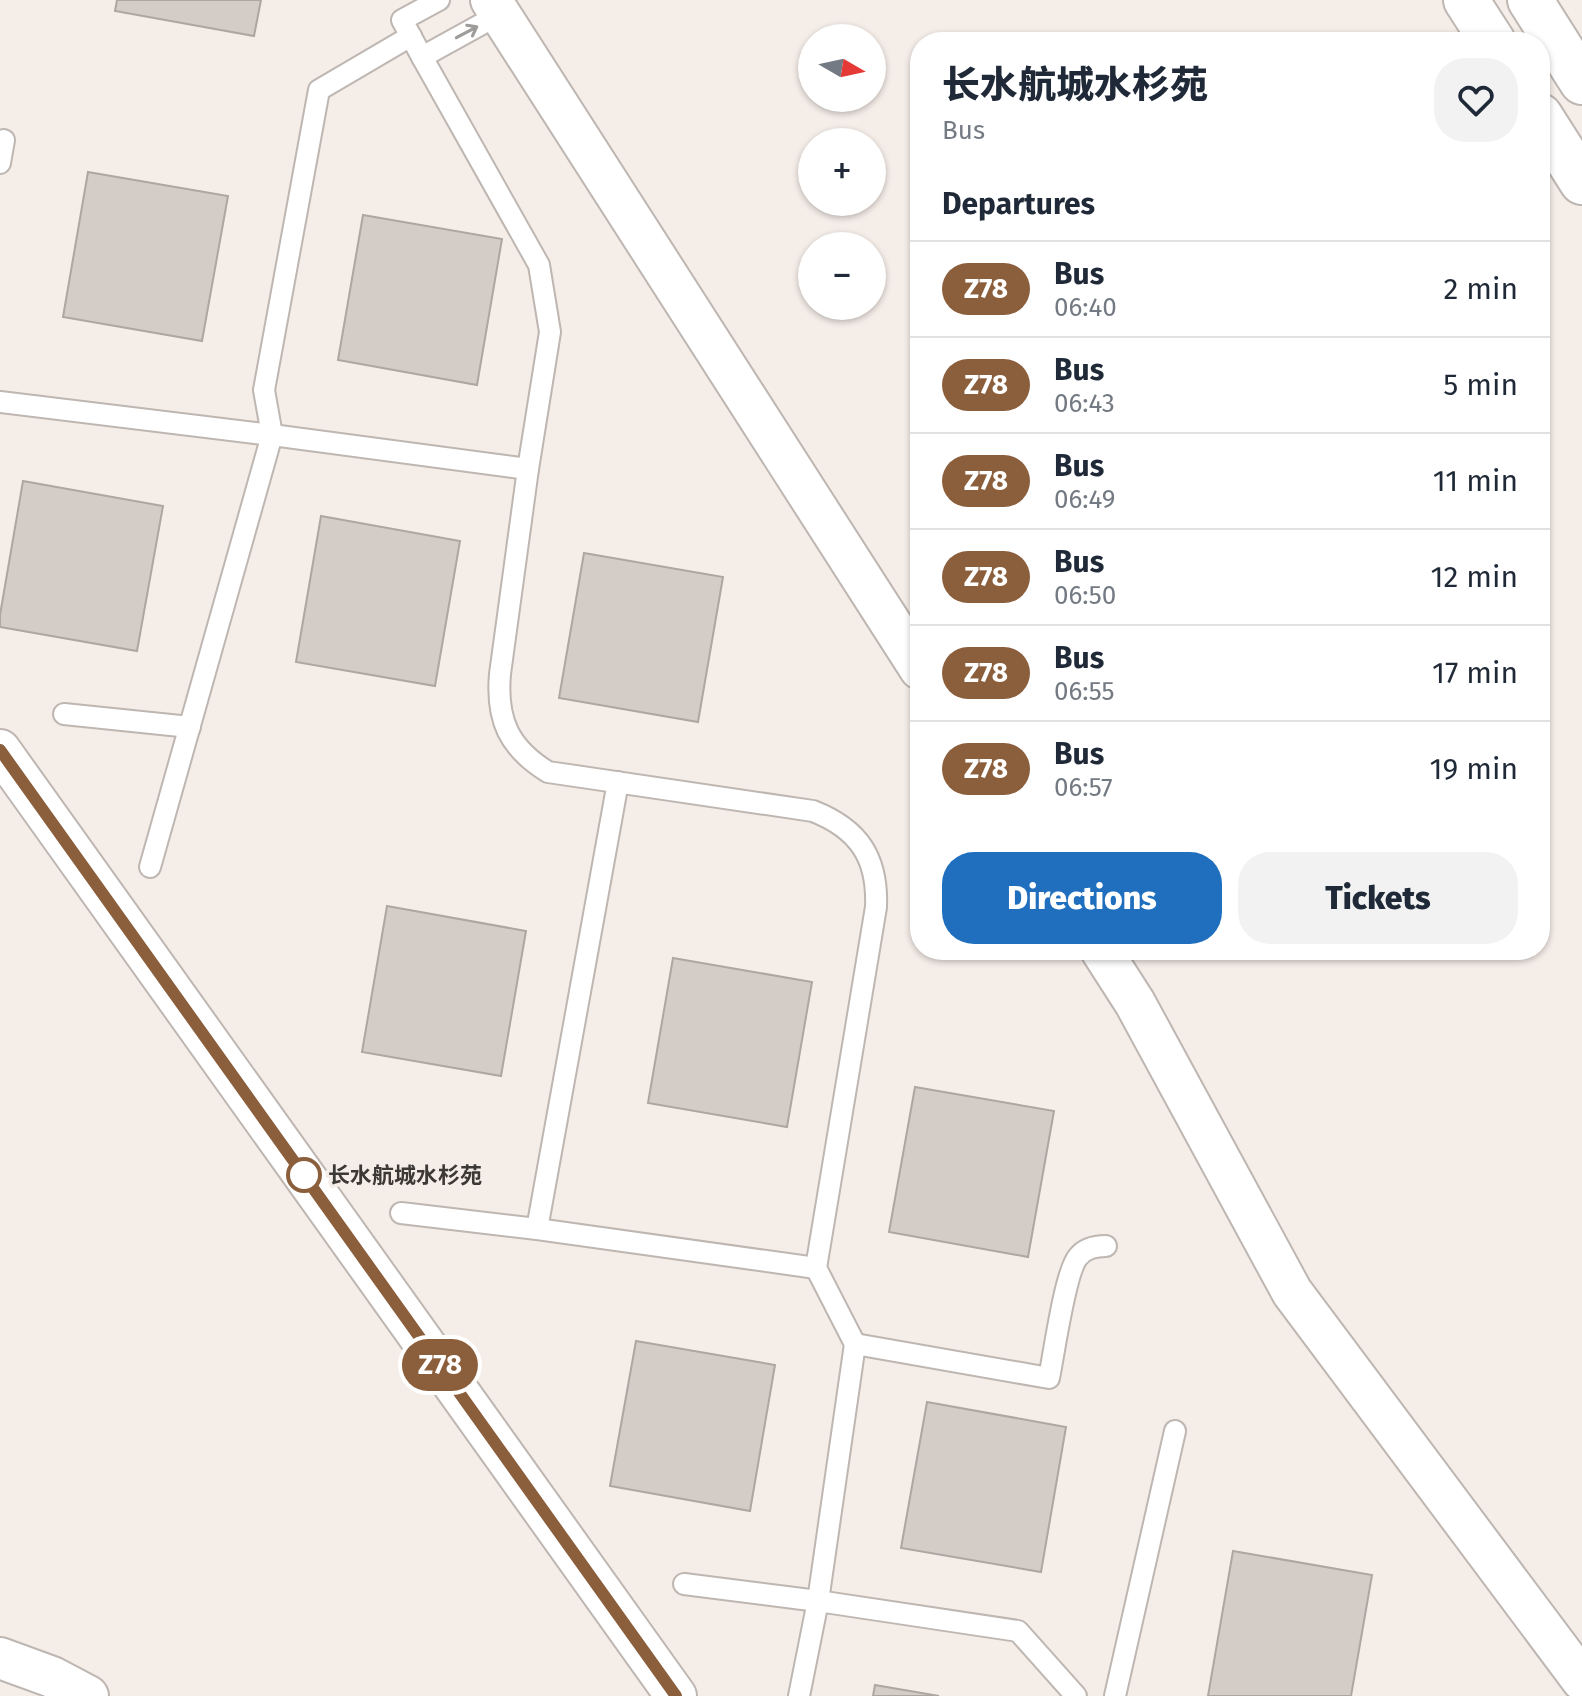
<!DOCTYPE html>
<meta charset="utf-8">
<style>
:root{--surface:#fff;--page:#f2f2f3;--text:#1f2937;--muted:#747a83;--line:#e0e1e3;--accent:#206fbe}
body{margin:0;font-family:"Fira Sans","Noto Sans SC",sans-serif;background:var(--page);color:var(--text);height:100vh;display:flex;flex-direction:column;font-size:30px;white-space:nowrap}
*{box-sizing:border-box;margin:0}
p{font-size:26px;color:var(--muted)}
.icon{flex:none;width:44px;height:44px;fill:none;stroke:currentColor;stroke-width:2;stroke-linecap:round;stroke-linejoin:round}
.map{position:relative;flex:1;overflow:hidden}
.sheet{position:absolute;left:910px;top:32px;width:640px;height:928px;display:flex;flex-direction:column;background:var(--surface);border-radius:32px;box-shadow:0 2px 6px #0004}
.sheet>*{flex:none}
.badge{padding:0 16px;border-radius:26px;font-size:28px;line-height:52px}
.needle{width:52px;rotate:99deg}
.controls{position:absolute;left:798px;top:24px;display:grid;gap:16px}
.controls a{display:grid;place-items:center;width:88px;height:88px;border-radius:50%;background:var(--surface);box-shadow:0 2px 6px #0004;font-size:40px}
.map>.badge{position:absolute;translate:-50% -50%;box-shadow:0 0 0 4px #fff}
h2{padding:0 32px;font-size:30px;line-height:72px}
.round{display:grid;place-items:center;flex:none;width:84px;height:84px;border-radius:32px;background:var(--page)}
.overview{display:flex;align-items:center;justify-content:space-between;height:136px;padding:0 32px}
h1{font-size:38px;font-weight:800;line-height:60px}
.primary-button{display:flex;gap:16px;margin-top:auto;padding:16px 32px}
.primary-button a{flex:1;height:92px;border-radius:32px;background:var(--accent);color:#fff;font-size:32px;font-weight:800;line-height:92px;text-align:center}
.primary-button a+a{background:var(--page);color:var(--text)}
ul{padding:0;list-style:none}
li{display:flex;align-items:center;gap:24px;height:96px;padding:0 32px;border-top:2px solid var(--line)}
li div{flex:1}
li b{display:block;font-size:30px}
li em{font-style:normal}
li .badge{min-width:88px;font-weight:700;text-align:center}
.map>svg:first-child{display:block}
.building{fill:#d4ccc7;stroke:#ada6a1;stroke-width:2}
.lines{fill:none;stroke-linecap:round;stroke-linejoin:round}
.lane-casing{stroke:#beb6b1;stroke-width:24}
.street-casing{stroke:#beb6b1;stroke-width:44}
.highway-casing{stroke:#beb6b1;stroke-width:48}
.lane{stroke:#fff;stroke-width:20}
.street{stroke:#fff;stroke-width:40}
.highway{stroke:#fff;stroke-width:44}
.oneway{stroke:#9d9c9a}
.line-casing{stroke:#fff;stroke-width:18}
.line{stroke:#8b5e3c;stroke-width:12}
.stop-dot{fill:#fff;stroke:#8b5e3c;stroke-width:4}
.labels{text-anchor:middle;stroke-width:7;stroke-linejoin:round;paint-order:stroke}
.stop-label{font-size:22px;font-weight:bold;fill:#3b3836;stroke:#f5ede8;text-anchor:start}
</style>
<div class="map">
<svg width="1582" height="1696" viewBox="0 0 1582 1696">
<rect width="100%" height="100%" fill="#f5ede8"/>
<g class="building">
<path d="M117 0H261L254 36 115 11Z"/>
<path d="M88 172 228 196 202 341 63 317Z"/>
<path d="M363 215 502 239 477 385 338 360Z"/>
<path d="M23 481 163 506 137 651 0 627V615Z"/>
<path d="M321 516 460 541 435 686 296 662Z"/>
<path d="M584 553 723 577 698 722 559 698Z"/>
<path d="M387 906 526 931 501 1076 362 1052Z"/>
<path d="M673 958 812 982 787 1127 648 1103Z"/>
<path d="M915 1087 1054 1111 1028 1257 889 1232Z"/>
<path d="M636 1341 775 1365 750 1511 610 1486Z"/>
<path d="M927 1402 1066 1427 1041 1572 901 1548Z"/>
<path d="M1233 1551 1372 1575 1351 1696H1208Z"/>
<path d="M875 1685 939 1696H873Z"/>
</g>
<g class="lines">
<defs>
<g id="lane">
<path d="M439 0 402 20 422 57 500 14"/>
<path d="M422 57 539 265 550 332 528 469 500 674C496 720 509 748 548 772L813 811C859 829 878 858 876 907L816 1268 855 1344 818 1601 799 1696"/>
<path d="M0 163 4 140"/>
<path d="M0 402 272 435 528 469"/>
<path d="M64 714 190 727"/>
<path d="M150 867 272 435 264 390 319 90 411 36"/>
<path d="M401 1213 537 1229 816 1268"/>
<path d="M537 1229 618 782"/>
<path d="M855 1344 1049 1378C1054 1354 1065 1272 1078 1257 1085 1248 1095 1246 1106 1246"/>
<path d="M684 1584 818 1601 1018 1631 1076 1696"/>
<path d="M1115 1696 1175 1431"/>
</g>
<g id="street">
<path d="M491 0 920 669"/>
<path d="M0 750 676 1696"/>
<path d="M1101 950 1135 1003 1292 1292 1582 1680"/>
<path d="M0 1658 52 1677 88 1696"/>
</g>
<g id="highway">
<path d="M1466 0 1493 42"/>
<path d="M1530 0 1582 82"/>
<path d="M1540 116 1582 182"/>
</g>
</defs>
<use href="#lane" class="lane-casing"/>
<use href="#street" class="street-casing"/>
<use href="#highway" class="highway-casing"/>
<use href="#lane" class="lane"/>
<use href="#street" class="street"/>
<use href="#highway" class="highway"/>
</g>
<defs><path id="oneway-shaft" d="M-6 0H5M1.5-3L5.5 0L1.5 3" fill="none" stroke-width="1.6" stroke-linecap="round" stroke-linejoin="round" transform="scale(2)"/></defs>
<use class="oneway" href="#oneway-shaft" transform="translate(467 32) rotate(-28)"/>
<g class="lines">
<defs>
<path id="line" d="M0 750 676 1696"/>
</defs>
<use href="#line" class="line-casing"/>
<use href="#line" class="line"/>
</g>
<circle class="stop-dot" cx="304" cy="1175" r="16"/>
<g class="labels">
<g class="stop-label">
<text x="328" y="1183">长水航城水杉苑</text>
</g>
</g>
</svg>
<div class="controls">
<a><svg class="needle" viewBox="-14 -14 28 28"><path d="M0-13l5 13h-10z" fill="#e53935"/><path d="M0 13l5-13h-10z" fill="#747a83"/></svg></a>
<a>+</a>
<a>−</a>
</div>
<b class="badge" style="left:440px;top:1365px;background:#8b5e3c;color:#fff">Z78</b>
<section class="sheet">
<div class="overview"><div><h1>长水航城水杉苑</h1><p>Bus</p></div><a class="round"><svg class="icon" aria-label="heart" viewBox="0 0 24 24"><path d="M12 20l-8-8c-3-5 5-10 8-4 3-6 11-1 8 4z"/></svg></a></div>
<h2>Departures</h2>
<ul>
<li><span class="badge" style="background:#8b5e3c;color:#fff">Z78</span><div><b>Bus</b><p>06:40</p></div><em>2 min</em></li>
<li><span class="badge" style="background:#8b5e3c;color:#fff">Z78</span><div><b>Bus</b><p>06:43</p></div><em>5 min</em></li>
<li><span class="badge" style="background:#8b5e3c;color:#fff">Z78</span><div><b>Bus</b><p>06:49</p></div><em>11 min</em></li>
<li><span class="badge" style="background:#8b5e3c;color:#fff">Z78</span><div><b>Bus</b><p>06:50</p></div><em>12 min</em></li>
<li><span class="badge" style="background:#8b5e3c;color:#fff">Z78</span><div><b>Bus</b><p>06:55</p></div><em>17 min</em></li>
<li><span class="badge" style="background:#8b5e3c;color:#fff">Z78</span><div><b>Bus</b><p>06:57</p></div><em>19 min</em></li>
</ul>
<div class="primary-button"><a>Directions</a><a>Tickets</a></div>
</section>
</div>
